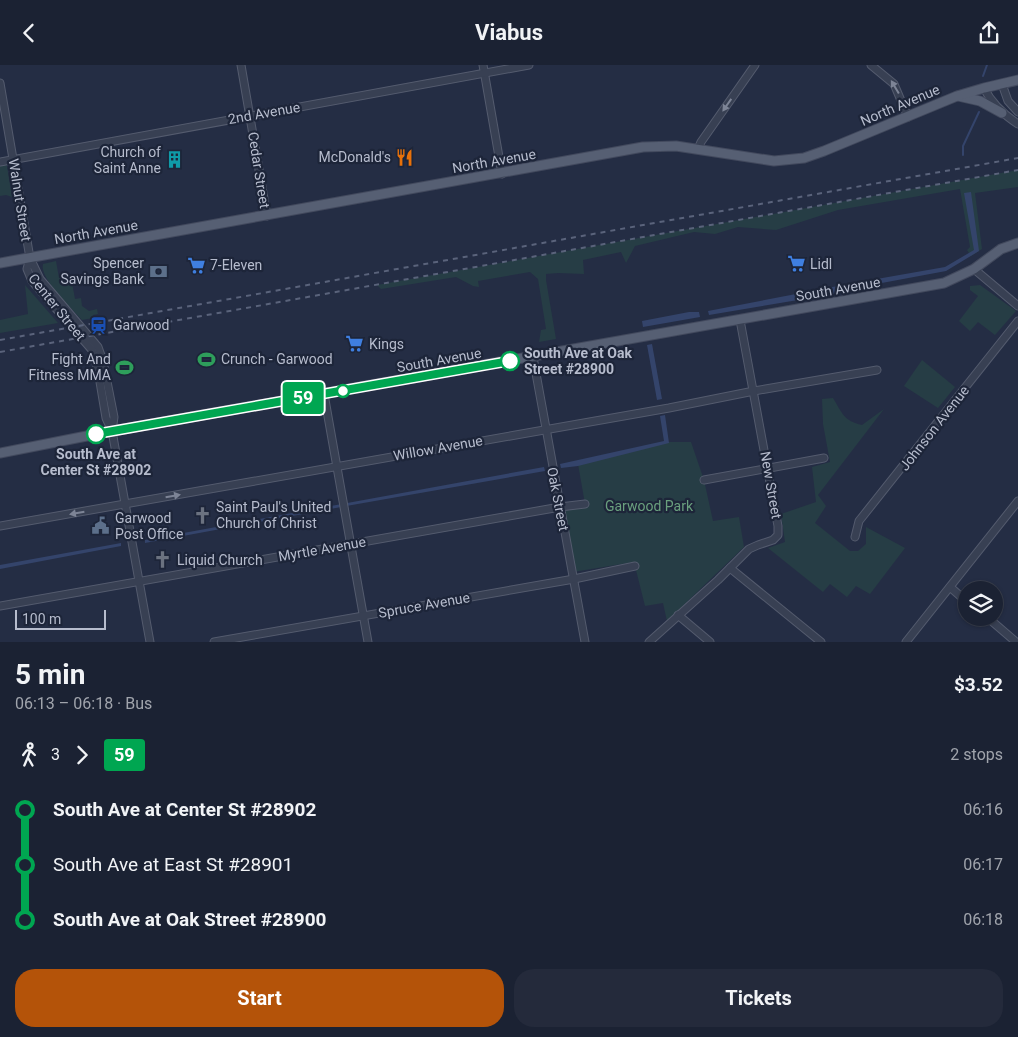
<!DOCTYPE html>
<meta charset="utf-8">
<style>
:root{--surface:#1b2233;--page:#242a3b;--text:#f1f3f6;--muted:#a0a4ac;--line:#393f4e;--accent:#b45309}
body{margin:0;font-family:Roboto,sans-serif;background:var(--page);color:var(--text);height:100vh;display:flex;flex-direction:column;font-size:19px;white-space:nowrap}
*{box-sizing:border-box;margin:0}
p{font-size:16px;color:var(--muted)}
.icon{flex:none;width:28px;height:28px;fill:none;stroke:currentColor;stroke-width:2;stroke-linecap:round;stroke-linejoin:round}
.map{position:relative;height:577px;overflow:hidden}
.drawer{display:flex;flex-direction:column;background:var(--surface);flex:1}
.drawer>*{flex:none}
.badge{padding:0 10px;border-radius:4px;font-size:18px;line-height:32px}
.buttons{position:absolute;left:958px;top:516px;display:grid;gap:10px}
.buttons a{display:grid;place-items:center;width:45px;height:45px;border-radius:50%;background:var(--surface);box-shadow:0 1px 4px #0004,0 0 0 1px var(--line);font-size:25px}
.scale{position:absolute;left:15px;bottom:12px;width:91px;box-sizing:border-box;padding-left:5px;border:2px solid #b6bccd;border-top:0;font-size:14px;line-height:18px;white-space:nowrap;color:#b6bccd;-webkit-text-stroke:4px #1d2539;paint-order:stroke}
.map>.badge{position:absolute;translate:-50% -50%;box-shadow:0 0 0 2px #fff}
.legs{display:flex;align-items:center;gap:8px;height:55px;padding:0 15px;font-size:16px}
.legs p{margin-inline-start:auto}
.headline{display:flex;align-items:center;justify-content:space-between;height:85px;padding:0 15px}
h1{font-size:28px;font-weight:700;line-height:38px}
.button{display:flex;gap:10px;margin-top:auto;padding:10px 15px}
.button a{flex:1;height:58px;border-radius:20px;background:var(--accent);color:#fff;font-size:20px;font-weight:700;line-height:58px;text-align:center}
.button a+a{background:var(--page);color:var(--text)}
ul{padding:0 15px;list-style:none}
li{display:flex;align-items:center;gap:18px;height:55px;font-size:19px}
li i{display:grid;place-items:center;width:8px;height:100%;margin:0 6px;background:currentColor}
li i::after{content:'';width:12px;height:12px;margin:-6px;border:4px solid;border-radius:50%;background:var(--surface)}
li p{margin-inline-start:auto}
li:first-child i{background:linear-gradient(#0000 50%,currentColor 0)}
li:last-child i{background:linear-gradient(currentColor 50%,#0000 0)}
header{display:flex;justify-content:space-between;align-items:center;height:65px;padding:0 15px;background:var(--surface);font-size:22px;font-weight:700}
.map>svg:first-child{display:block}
.green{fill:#263d45}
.water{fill:#34446b}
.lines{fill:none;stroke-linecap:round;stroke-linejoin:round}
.stream{stroke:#34446b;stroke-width:2}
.minor-casing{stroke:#545b6e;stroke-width:9}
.major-casing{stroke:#42495d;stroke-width:11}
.minor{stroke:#384053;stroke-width:7}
.major{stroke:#565f73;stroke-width:9}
.rail{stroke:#5a637b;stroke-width:2;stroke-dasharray:5 5;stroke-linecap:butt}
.oneway{fill:#7d8496}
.line-1-casing{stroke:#fff;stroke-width:11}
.line-1{stroke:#00a651;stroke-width:8}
.stop-1-dot{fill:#fff;stroke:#00a651;stroke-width:2.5}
.labels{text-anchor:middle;stroke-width:4.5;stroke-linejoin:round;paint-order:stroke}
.street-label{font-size:14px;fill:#b6bccd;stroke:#1d2539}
.poi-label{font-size:14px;fill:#b6bccd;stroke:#1d2539;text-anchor:start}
.stop-label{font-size:14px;font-weight:bold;fill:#b6bccd;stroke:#1d2539;text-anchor:start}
.park-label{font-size:14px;fill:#6aa07e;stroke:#1d2539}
</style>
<header><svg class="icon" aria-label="back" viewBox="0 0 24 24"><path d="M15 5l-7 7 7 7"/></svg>Viabus<svg class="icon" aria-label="share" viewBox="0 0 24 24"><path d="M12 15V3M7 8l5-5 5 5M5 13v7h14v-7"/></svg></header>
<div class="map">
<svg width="1018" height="577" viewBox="0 0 1018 577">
<rect width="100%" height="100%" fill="#242d44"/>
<g class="green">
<path d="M4 99 7 101 12 132 6 130 0 131V100Z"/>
<path d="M1018 105V122L975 128 982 184 971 191 967 185 970 182 960 124 838 145 776 165 738 162 715 169 694 167 635 181 626 198 621 187 583 195 584 209 558 208 546 209V215L556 274 539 277 541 265 546 264 538 214 530 207 478 216 479 222 473 221 456 212 381 224 377 220Z"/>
<path d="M56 196 59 213 71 212 75 234 81 233 82 241 89 246 97 244 98 249 93 250V253L82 255C72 244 39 213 43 199Z"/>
<path d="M25 220 58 258 0 268V255L28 249Z"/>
<path d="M980 220 1016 246 995 270 978 257 970 266 959 256 978 231 970 225V221Z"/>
<path d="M922 295 955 322 938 343 904 321Z"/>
<path d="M833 333C842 348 844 356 862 360L884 344 818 430 826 441 815 458 850 486H858L866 479V462L905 483 870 529 856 521 847 532 830 519 823 527 768 483 785 477 781 449 816 437 812 402 830 397 823 359 822 334Z"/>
<path d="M668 377H691L704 415 713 456 739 452 744 482 667 556 663 538 645 541 634 497 573 507 561 447 585 439 578 399Z"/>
</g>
<g class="water">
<path d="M971 127 979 186 946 206 855 223 854 218 945 202 974 185 964 128Z"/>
<path d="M843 220 844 225 840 228 709 250 708 246Z"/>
<path d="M689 247H699L700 252 643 262 642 256Z"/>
<path d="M652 279 662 334 657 335 647 280Z"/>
<path d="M665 350 669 378 578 401 561 403 560 399 664 376 660 351Z"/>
<path d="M544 402 545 406 352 440 145 478V475Z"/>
<path d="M121 478V481L0 504V500Z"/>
</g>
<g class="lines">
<g class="stream">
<path d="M983 11 987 0"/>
<path d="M963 90V81L979 47"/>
</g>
<defs>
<g id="minor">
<path d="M241 0 267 151"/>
<path d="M483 0 502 109"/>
<path d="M871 0 894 19 908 52"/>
<path d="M0 18 30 193 40 214 98 282 103 296 114 352 112 366 150 577"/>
<path d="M1002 19 1008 36 1018 47"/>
<path d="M984 23C992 39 1003 49 1018 59"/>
<path d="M698 84 701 77 755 0"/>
<path d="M0 97 529 0"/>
<path d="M30 193 27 204 32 216 92 285 98 305 106 353 112 366"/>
<path d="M974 204 1018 241"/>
<path d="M533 292 585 577"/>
<path d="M324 329 368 577"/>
<path d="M704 415 824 393"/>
<path d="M0 461 669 343 754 326 877 305"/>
<path d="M855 472 859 456 1018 256"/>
<path d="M730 503 821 577"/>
<path d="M950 522 966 536"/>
<path d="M0 541 560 442 585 439"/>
<path d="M678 550 710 577"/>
<path d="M987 552 1016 577"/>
<path d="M214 577 574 514 635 501"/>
<path d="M649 577 718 515 749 484 758 480 773 475 778 470V461L740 255"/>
<path d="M906 577 1018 436"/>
</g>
<g id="major">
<path d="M958 31 980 36 1002 48"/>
<path d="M0 198 643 82 676 81 774 96 804 93 824 86 957 31 984 23 1018 15"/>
<path d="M0 388 112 366 944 218 974 204 1001 184 1018 178"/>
</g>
</defs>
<use href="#minor" class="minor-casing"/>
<use href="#major" class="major-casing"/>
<use href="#minor" class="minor"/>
<use href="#major" class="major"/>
<g class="rail">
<path d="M0 275 1018 93"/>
<path d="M0 287 1018 105"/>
</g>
</g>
<defs><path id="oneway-solid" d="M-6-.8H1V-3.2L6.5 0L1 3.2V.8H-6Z" transform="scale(1.25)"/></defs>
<g class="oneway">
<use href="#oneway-solid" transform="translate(895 22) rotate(-121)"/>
<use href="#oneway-solid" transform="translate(727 40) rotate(125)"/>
<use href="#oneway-solid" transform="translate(173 431) rotate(-10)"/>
<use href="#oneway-solid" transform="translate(77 448) rotate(170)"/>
</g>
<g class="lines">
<defs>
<path id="line-1" d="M96 369 510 296"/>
</defs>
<use href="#line-1" class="line-1-casing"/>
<use href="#line-1" class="line-1"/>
</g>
<defs>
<symbol id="restaurant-bare" viewBox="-9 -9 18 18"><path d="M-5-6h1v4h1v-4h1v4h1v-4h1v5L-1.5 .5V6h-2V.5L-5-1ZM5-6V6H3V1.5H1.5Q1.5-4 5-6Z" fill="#e8710a" stroke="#1d2539" stroke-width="2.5" paint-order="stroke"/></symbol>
<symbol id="building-bare" viewBox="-9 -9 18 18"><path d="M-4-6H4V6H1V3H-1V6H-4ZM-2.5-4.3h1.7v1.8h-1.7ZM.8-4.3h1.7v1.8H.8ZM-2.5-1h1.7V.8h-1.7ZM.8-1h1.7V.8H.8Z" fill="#0f9aa8" stroke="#1d2539" stroke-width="2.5" paint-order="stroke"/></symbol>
<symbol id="supermarket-bare" viewBox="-9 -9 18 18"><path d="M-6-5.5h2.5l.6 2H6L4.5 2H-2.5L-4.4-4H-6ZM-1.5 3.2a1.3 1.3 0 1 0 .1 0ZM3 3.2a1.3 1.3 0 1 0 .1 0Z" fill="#3f7fe0" stroke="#1d2539" stroke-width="2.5" paint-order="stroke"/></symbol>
<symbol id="bank-bare" viewBox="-9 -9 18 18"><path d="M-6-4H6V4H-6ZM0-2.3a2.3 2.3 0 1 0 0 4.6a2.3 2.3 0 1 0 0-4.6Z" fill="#5c6f8a" stroke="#1d2539" stroke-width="2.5" paint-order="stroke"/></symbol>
<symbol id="station-bare" viewBox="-9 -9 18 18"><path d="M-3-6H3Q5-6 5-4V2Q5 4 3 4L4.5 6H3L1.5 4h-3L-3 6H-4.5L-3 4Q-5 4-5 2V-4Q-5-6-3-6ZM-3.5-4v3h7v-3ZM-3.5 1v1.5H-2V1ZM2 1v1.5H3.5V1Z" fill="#1a4fb4" stroke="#1d2539" stroke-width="2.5" paint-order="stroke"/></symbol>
<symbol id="stadium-bare" viewBox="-9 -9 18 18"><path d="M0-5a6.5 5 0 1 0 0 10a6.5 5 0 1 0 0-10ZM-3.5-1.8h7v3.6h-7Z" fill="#2e9e5b" stroke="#1d2539" stroke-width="2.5" paint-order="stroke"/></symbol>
<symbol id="church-bare" viewBox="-9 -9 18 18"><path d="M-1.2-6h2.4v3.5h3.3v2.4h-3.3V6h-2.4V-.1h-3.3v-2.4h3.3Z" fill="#6b7280" stroke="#1d2539" stroke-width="2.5" paint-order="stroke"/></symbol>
<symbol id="civic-bare" viewBox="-9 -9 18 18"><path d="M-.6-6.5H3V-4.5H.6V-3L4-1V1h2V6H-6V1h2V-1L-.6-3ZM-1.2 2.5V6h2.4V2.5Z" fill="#5c6f8a" stroke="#1d2539" stroke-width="2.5" paint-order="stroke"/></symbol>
</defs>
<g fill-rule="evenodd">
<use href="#restaurant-bare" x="392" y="80" width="25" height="25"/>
<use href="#building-bare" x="162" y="82" width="25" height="25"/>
<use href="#supermarket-bare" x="784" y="186" width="25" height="25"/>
<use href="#supermarket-bare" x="184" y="188" width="25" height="25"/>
<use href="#bank-bare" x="146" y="194" width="25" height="25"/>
<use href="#station-bare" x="86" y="248" width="25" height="25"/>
<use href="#supermarket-bare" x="342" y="266" width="25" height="25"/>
<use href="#stadium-bare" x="194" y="282" width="25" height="25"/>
<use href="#stadium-bare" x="112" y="290" width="25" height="25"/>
<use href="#church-bare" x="190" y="438" width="25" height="25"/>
<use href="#civic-bare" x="88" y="448" width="25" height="25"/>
<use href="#church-bare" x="150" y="482" width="25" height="25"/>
</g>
<g class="stop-1-dot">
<circle cx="510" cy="296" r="9"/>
<circle cx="343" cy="326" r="6"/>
<circle cx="96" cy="369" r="9"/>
</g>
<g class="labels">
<g class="street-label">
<text transform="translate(900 40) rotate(-23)" y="5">North Avenue</text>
<text transform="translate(264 48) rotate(-10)" y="5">2nd Avenue</text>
<text transform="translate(494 96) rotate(-10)" y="5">North Avenue</text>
<text transform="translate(259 105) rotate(81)" y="5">Cedar Street</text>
<text transform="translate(20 135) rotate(81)" y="5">Walnut Street</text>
<text transform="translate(96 167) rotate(-10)" y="5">North Avenue</text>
<text transform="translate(838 224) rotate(-10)" y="5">South Avenue</text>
<text transform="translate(57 242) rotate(51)" y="5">Center Street</text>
<text transform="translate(439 295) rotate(-10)" y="5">South Avenue</text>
<text transform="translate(934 363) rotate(-52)" y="5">Johnson Avenue</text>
<text transform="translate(438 383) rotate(-10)" y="5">Willow Avenue</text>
<text transform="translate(771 420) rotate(80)" y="5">New Street</text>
<text transform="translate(558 434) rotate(79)" y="5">Oak Street</text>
<text transform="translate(322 484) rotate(-10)" y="5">Myrtle Avenue</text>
<text transform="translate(424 540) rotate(-10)" y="5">Spruce Avenue</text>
</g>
<g class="poi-label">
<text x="161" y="92" text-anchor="end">Church of<tspan x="161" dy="16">Saint Anne</tspan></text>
<text x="391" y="97" text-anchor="end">McDonald's</text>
<text x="144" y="203" text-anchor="end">Spencer<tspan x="144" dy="16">Savings Bank</tspan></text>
<text x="810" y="204">Lidl</text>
<text x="210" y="205">7-Eleven</text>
<text x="113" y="265">Garwood</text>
<text x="369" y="284">Kings</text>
<text x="111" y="299" text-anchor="end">Fight And<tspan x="111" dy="16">Fitness MMA</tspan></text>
<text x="221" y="299">Crunch - Garwood</text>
<text x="216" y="447">Saint Paul's United<tspan x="216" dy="16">Church of Christ</tspan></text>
<text x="115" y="458">Garwood<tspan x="115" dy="16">Post Office</tspan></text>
<text x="177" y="500">Liquid Church</text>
</g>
<g class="stop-label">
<text x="524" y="293">South Ave at Oak<tspan x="524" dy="16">Street #28900</tspan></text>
<text x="96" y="394" text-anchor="middle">South Ave at<tspan x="96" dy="16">Center St #28902</tspan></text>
</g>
<g class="park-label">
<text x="649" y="446">Garwood Park</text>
</g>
</g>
</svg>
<div class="buttons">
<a><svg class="icon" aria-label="layers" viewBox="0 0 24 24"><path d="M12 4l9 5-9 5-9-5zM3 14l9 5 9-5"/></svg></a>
</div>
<div class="scale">100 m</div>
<b class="badge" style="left:303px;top:333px;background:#00a651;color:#fff">59</b>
</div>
<section class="drawer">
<div class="headline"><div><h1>5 min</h1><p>06:13 – 06:18 · Bus</p></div><b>$3.52</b></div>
<div class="legs"><svg class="icon" aria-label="walk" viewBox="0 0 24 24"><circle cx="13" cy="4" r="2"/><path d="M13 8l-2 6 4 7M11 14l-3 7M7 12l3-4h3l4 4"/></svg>3<svg class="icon" aria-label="forward" viewBox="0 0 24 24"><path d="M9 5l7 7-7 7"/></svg><b class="badge" style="background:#00a651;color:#fff">59</b><p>2 stops</p></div>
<ul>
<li><i style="color:#00a651"></i><b>South Ave at Center St #28902</b><p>06:16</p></li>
<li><i style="color:#00a651"></i><span>South Ave at East St #28901</span><p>06:17</p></li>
<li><i style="color:#00a651"></i><b>South Ave at Oak Street #28900</b><p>06:18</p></li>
</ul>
<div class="button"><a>Start</a><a>Tickets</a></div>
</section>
